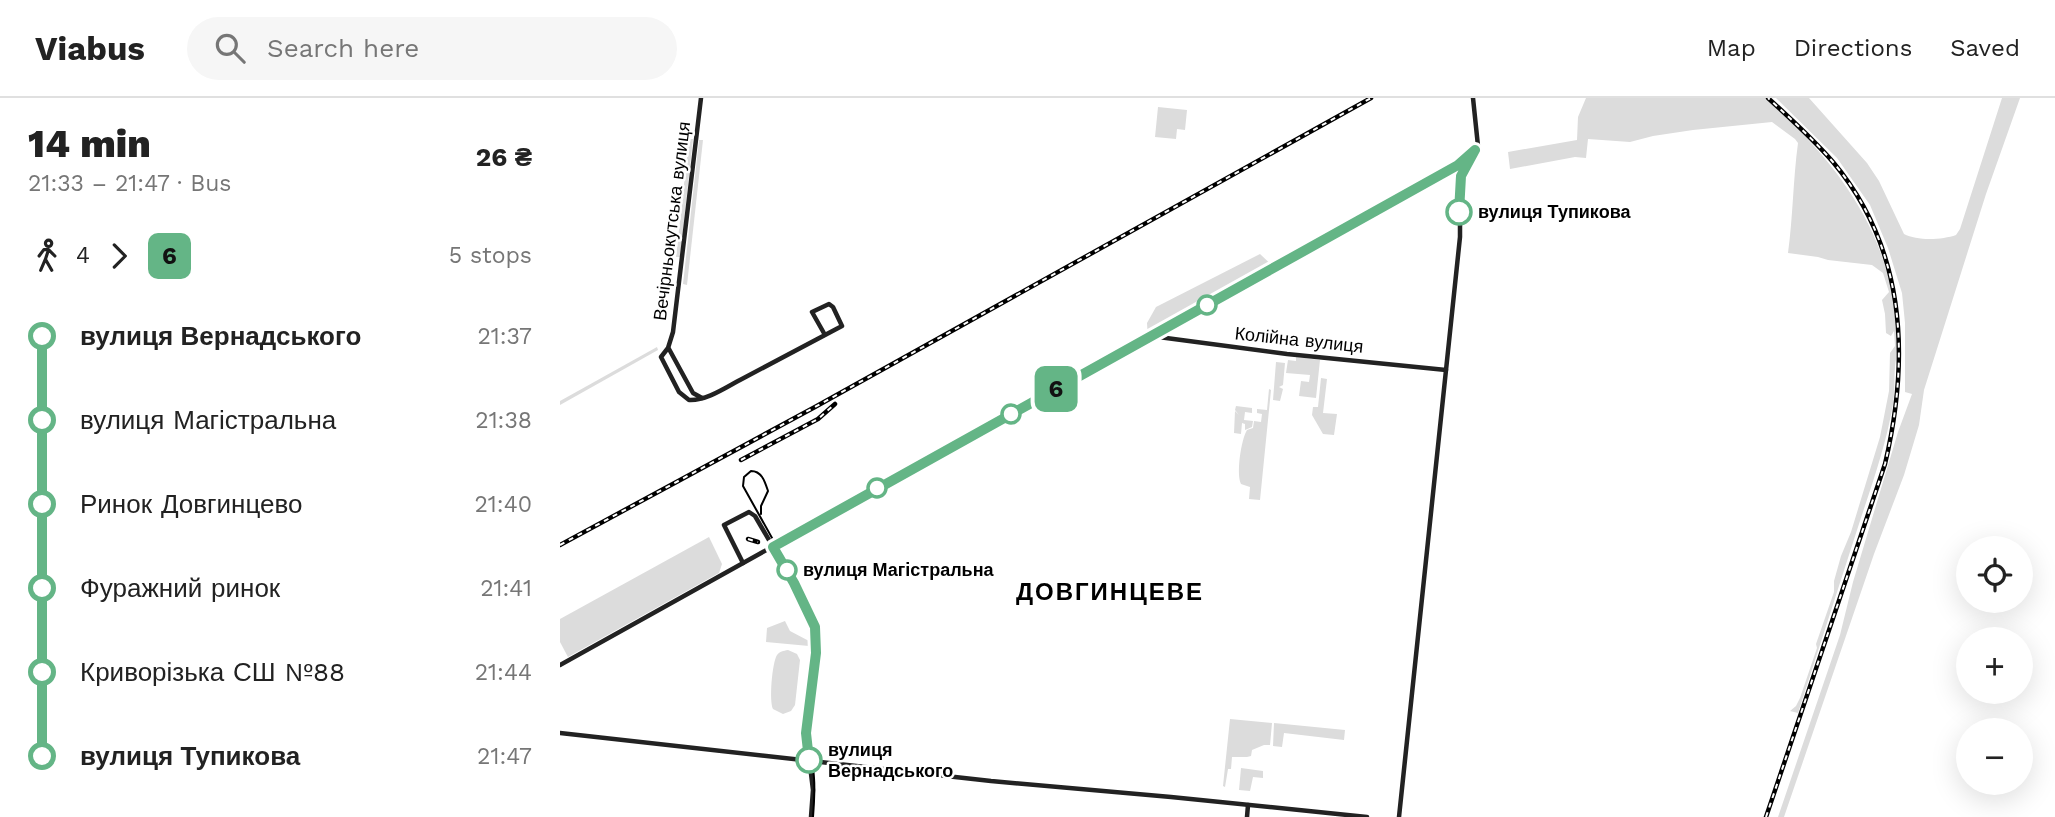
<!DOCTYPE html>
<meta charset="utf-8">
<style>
:root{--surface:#fff;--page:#f6f6f6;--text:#222;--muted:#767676;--line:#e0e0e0}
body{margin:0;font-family:"Work Sans",sans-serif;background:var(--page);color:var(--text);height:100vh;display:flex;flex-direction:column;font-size:26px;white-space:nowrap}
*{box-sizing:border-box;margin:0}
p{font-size:23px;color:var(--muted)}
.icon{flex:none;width:38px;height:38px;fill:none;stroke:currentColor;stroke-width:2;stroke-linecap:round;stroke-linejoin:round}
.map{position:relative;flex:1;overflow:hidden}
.details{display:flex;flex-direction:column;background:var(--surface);width:560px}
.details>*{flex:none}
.badge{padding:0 14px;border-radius:10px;font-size:24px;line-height:46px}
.controls{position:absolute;left:1396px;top:438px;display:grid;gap:14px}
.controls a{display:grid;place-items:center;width:77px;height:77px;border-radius:50%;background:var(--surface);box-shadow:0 7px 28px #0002;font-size:35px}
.map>.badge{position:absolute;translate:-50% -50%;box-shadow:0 0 0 4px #fff}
.legs{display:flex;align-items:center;gap:10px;height:77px;padding:0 28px;font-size:23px}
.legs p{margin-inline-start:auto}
.head{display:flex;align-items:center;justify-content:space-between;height:119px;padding:0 28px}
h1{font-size:38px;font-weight:800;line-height:52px}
ul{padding:0 28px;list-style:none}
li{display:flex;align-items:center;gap:24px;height:84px;font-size:26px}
li i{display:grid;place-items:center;width:10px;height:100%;margin:0 9px;background:currentColor}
li i::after{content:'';width:18px;height:18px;margin:-9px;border:5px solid;border-radius:50%;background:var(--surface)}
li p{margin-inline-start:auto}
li:first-child i{background:linear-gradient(#0000 50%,currentColor 0)}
li:last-child i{background:linear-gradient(currentColor 50%,#0000 0)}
header{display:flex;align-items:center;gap:42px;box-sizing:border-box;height:98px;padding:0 35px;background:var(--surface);border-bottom:2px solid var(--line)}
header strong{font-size:33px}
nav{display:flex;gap:38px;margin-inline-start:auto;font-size:24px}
.search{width:490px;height:63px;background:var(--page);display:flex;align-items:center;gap:18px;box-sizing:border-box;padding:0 24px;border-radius:38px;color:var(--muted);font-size:26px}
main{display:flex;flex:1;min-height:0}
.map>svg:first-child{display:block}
.green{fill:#dcdcdc}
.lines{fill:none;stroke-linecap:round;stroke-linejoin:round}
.secondary{stroke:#222;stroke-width:4.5}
.tram{stroke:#000;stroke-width:2}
.rail-casing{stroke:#000;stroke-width:4.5}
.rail{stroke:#fff;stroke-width:2;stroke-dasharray:5;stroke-linecap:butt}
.line-1-casing{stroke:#fff;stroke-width:16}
.line-1{stroke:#64b586;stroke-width:10}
.stop-1-dot{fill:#fff;stroke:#64b586;stroke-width:3.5}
.labels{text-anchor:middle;stroke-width:5;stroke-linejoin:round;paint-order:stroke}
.stop-label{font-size:18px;font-weight:bold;fill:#000;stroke:#fff;text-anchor:start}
.street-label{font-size:18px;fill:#000;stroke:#fff}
.district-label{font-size:24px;font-weight:bold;letter-spacing:2px;fill:#000;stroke:#fff}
</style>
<header>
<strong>Viabus</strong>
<div class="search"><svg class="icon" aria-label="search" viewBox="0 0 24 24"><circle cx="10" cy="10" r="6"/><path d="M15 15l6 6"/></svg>Search here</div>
<nav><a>Map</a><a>Directions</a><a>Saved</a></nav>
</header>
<main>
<section class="details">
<div class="head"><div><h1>14 min</h1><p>21:33 – 21:47 · Bus</p></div><b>26 ₴</b></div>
<div class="legs"><svg class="icon" aria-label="walk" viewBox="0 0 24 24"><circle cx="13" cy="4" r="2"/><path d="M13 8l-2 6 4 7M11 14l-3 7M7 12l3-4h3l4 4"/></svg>4<svg class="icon" aria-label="forward" viewBox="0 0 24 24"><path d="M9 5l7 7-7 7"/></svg><b class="badge" style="background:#64b586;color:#111">6</b><p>5 stops</p></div>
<ul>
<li><i style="color:#64b586"></i><b>вулиця Вернадського</b><p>21:37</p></li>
<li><i style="color:#64b586"></i><span>вулиця Магістральна</span><p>21:38</p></li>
<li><i style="color:#64b586"></i><span>Ринок Довгинцево</span><p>21:40</p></li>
<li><i style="color:#64b586"></i><span>Фуражний ринок</span><p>21:41</p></li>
<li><i style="color:#64b586"></i><span>Криворізька СШ №88</span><p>21:44</p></li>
<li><i style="color:#64b586"></i><b>вулиця Тупикова</b><p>21:47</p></li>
</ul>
</section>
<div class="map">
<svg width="1495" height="719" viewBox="0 0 1495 719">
<rect width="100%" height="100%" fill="#fff"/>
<g class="green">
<path d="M1026 0H1205C1282 68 1336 142 1338 249 1338 256 1335 262 1335 269 1334 282 1335 294 1333 306 1326 348 1311 389 1298 429 1278 491 1258 553 1238 615L1230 613 1236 608 1240 600 1257 550 1256 546 1274 494V483L1281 458 1291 434 1320 339 1329 293 1330 255 1335 248 1334 233 1331 238 1326 235 1325 216 1322 202 1329 194 1323 175 1312 167 1268 162 1258 159 1228 155C1233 119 1233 82 1238 45L1235 41 1212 24 1133 32 1093 38 1070 44 1028 41 1026 60 1015 59 950 71 948 54 1017 42 1018 19Z"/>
<path d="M1216 0H1249L1307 65 1319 83 1344 136C1357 143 1382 142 1396 137L1400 131 1442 0H1460L1426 96 1364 292 1359 327 1344 377 1314 456 1224 719H1218L1280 537 1293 484 1338 334 1352 296 1345 294V225L1342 195 1328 150 1310 107 1277 60Z"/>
<path d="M598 9 627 12 625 32 617 31 616 41 595 39Z"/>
<path d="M129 41H133L120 159H116Z"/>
<path d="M139 42H143L127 187 123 186Z"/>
<path d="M700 156 714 169 588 240 587 225 596 209Z"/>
<path d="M97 249 98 252 0 307V303Z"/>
<path d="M736 259 760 262 756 300 739 298 741 283 749 284 750 277 726 275 728 262 736 263Z"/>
<path d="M716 264 725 265 723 287 719 289 723 291 720 303 713 302Z"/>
<path d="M761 280 767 281 763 315 777 316 774 337 763 336 752 317 753 309H758Z"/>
<path d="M709 291 711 292 700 402 689 401 690 389 681 386C676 376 681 342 687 332L693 330 694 323 701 324 702 316 697 315V311L707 312Z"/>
<path d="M676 308 692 310V315L685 314 684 322 693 323 692 329 685 332V326L682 325 681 336 674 335 675 313 679 317 675 312Z"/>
<path d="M149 439 162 466 159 475 8 559 0 544V521Z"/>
<path d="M225 523 230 533 249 543V548L206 544 207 530Z"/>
<path d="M228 552 237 556 240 562 235 607 231 613 223 616 213 611C209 603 212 565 217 557 220 553 223 553 228 552Z"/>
<path d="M670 621 712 625 710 647H704L692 652 691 658 687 659H672L671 671H668L665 689 663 688Z"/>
<path d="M714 625 785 632 784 642 724 635 722 649 713 648Z"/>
<path d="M681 670 703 673V680L693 679 690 693 679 692Z"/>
</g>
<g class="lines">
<g class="secondary">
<path d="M141 0 113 234 108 250 101 259 119 294 129 302C146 303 165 290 180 282 214 264 248 246 282 228L273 209 269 206 252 214 265 237"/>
<path d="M591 238 727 256 886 272"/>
<path d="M109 251 133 295 142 300"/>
<path d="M183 465 164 427 189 414 195 418 234 485 255 529 256 555 246 635 253 692 251 719"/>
<path d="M0 567 898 67 915 52"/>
<path d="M0 635 431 683 611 699 807 719"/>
<path d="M687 719 688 707"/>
<path d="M839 719 900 139V86L901 78 918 48 913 0"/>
</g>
<path class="tram" d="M201 416V408L208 393C205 384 202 373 191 373L184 379 183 388 255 517C267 548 249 597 249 631 249 648 253 664 254 680 255 693 254 706 253 719"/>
<defs>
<g id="rail">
<path d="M181 362 258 321 275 306"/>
<path d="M188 441 198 444"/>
<path d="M0 447 255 309 811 0"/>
<path d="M1206 719 1325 366C1350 260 1346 151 1273 64 1253 41 1230 20 1208 0"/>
</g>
</defs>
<use href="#rail" class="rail-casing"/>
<use href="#rail" class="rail"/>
</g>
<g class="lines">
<defs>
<path id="line-1" d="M249 662 246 635 256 555 255 529 234 485 213 449 898 67 915 52 901 78 899 114"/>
</defs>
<use href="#line-1" class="line-1-casing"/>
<use href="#line-1" class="line-1"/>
</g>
<g class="stop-1-dot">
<circle cx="899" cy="114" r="12"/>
<circle cx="647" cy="207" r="9"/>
<circle cx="451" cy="316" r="9"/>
<circle cx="317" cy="390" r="9"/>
<circle cx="227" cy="472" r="9"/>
<circle cx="249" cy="662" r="12"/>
</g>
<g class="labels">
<g class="stop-label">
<text x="918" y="120">вулиця Тупикова</text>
<text x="243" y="478">вулиця Магістральна</text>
<text x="268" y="658">вулиця<tspan x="268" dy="21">Вернадського</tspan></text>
</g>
<g class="street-label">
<text transform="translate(112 123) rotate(-83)" y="6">Вечірньокутська вулиця</text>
<text transform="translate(739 242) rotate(6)" y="6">Колійна вулиця</text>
</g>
<g class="district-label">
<text x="550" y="502">ДОВГИНЦЕВЕ</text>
</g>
</g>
</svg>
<div class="controls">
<a><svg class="icon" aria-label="locate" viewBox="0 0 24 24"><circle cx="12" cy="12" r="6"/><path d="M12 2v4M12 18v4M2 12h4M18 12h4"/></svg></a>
<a>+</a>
<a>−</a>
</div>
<b class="badge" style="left:496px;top:291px;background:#64b586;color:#111">6</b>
</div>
</main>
